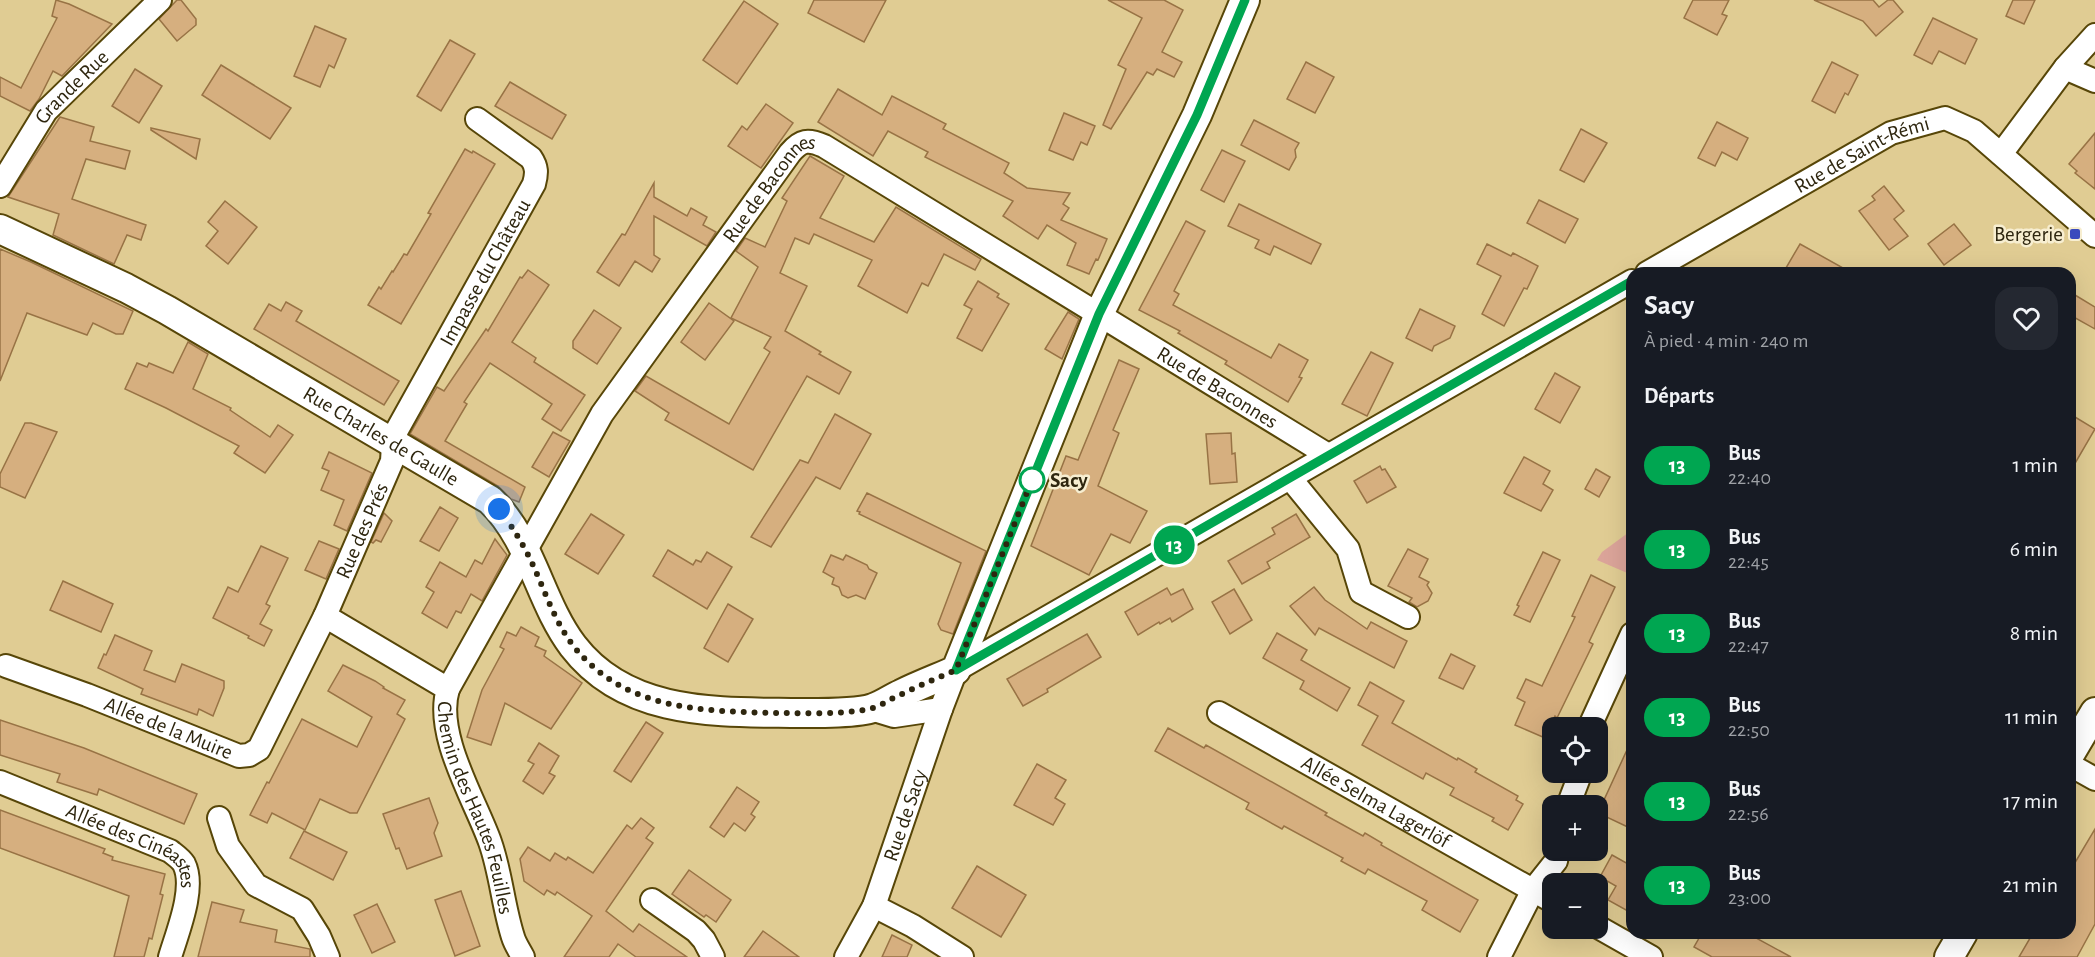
<!DOCTYPE html>
<html lang="fr">
<meta charset="utf-8">
<style>
:root{--surface:#171b24;--page:#242831;--text:#f1f3f6;--muted:#9ea1a6}
body{margin:0;font-family:"Alegreya Sans",sans-serif;background:var(--page);color:var(--text);height:100vh;display:flex;flex-direction:column;font-size:22px;white-space:nowrap}
*{box-sizing:border-box;margin:0}
p{font-size:20px;color:var(--muted)}
.icon{flex:none;width:33px;height:33px;fill:none;stroke:currentColor;stroke-width:2;stroke-linecap:round;stroke-linejoin:round}
.map{position:relative;flex:1;overflow:hidden}
.side{position:absolute;left:1626px;top:267px;width:450px;height:672px;display:flex;flex-direction:column;background:var(--surface);border-radius:18px;box-shadow:0 6px 24px #0002}
.side>*{flex:none}
.badge{padding:0 12px;border-radius:20px;font-size:21px;line-height:39px}
.fabs{position:absolute;left:1542px;top:717px;display:grid;gap:12px}
.fabs a{display:grid;place-items:center;width:66px;height:66px;border-radius:12px;background:var(--surface);box-shadow:0 6px 24px #0002;font-size:30px}
.you{position:absolute;width:30px;height:30px;margin:-15px;border:4px solid #fff;border-radius:50%;background:#1a73e8;box-shadow:0 0 0 9px #1a73e833}
.map>.badge{position:absolute;translate:-50% -50%;box-shadow:0 0 0 3px #fff}
h2{padding:0 18px;font-size:22px;line-height:54px}
.round{display:grid;place-items:center;flex:none;width:63px;height:63px;border-radius:18px;background:var(--page)}
.overview{display:flex;align-items:center;justify-content:space-between;height:102px;padding:0 18px}
h1{font-size:28px;font-weight:600;line-height:45px}
ul{padding:0;list-style:none}
li{display:flex;align-items:center;gap:18px;height:84px;padding:0 18px}
li div{flex:1}
li b{display:block;font-size:22px}
li em{font-style:normal}
li .badge{min-width:66px;font-weight:700;text-align:center}
.map>svg:first-child{display:block}
.green{fill:#dba499}
.building{fill:#d6af7f;stroke:#987345;stroke-width:1.5}
.lines{fill:none;stroke-linecap:round;stroke-linejoin:round}
.minor-casing{stroke:#574608;stroke-width:26}
.tertiary-casing{stroke:#574608;stroke-width:32}
.minor{stroke:#fff;stroke-width:22}
.tertiary{stroke:#fff;stroke-width:28}
.line-casing{stroke:#fff;stroke-width:14}
.line{stroke:#00a651;stroke-width:9}
.walk{stroke:#2e260f;stroke-width:6;stroke-dasharray:0 10.8}
.poi-dot{fill:#3a4abd;stroke:#f7eed1;stroke-width:2}
.stop-dot{fill:#fff;stroke:#00a651;stroke-width:3}
.labels{text-anchor:middle;stroke-width:5;stroke-linejoin:round;paint-order:stroke}
.street-label{font-size:21px;fill:#2e260f;stroke:#f7eed1}
.poi-label{font-size:21px;fill:#2e260f;stroke:#f7eed1;text-anchor:end}
.stop-label{font-size:21px;font-weight:bold;fill:#2e260f;stroke:#f7eed1;text-anchor:start}
</style>
<div class="map">
<svg width="2095" height="957" viewBox="0 0 2095 957">
<rect width="100%" height="100%" fill="#e0cc93"/>
<path class="green" d="M1632 530V575L1597 560 1602 552Z"/>
<g class="building">
<path d="M56 0 69 4 112 24 62 76 53 71 39 99 30 111 0 96V77L21 88 57 18 52 16Z"/>
<path d="M177 0H181L196 19V25L177 41 159 19Z"/>
<path d="M814 0H886L864 42 808 13Z"/>
<path d="M1108 0H1164L1183 10 1162 52 1182 62 1174 77 1157 69 1153 75 1147 72 1111 129 1103 125 1126 69 1118 65 1142 18Z"/>
<path d="M1693 0H1729L1722 14 1727 16 1717 35 1684 18Z"/>
<path d="M1814 0H1873L1879 7 1888 0H1893L1903 12 1876 36 1863 21Z"/>
<path d="M2013 0H2035L2024 24 2006 16Z"/>
<path d="M744 1 778 24 737 84 703 60Z"/>
<path d="M1933 18 1977 39 1965 64 1939 51 1932 64 1914 55Z"/>
<path d="M315 26 346 39 334 68 329 65 320 87 294 76Z"/>
<path d="M450 40 475 54 441 111 417 96Z"/>
<path d="M1306 62 1334 77 1315 113 1287 99Z"/>
<path d="M1832 62 1858 75 1848 95 1845 93 1835 113 1812 101Z"/>
<path d="M221 65 291 108 270 139 202 95Z"/>
<path d="M135 69 162 86 139 123 112 106Z"/>
<path d="M510 82 566 115 552 139 495 106Z"/>
<path d="M838 89 882 115 892 96 946 124 943 129 1009 163 1004 173 1027 188 1070 193 1063 204 1069 208 1061 220 1107 239 1098 260 1096 259 1089 274 1067 265 1076 243 1047 225 1038 239 1003 216 1013 201 925 157 928 152 888 131 873 156 818 122Z"/>
<path d="M766 104 793 123 761 168 728 146 742 126 747 130Z"/>
<path d="M1064 113 1095 126 1087 145 1081 142 1073 160 1049 150Z"/>
<path d="M60 117 94 127 90 141 130 151 125 169 86 159 72 199 146 225 141 240 127 235 114 264 53 235 59 214 8 197Z"/>
<path d="M1254 120 1299 143 1295 150 1296 157 1289 170 1241 145Z"/>
<path d="M1717 122 1748 138 1737 160 1722 152 1715 166 1698 158Z"/>
<path d="M151 128 200 139 196 159 151 130Z"/>
<path d="M1581 129 1607 143 1584 182 1560 170Z"/>
<path d="M2095 133V189L2075 173 2077 171 2069 164Z"/>
<path d="M465 149 472 153 473 151 495 164 401 324 368 305 379 287 381 289 392 271 393 272 404 254 407 255 431 214 428 213Z"/>
<path d="M1222 150 1245 161 1224 202 1201 190Z"/>
<path d="M810 156 844 176 820 218 874 242 896 207 981 259 975 270 944 254 928 286 922 283 907 313 858 286 872 260 814 234 809 244 795 238 780 273 807 286 785 331 821 352 819 354 851 372 839 394 807 376 753 470 665 420 669 413 635 391 646 376 729 424 770 352 764 348 771 337 731 318 758 267 736 251 745 238 765 247 787 201 782 198Z"/>
<path d="M654 183V197L687 216 691 208 707 217 703 225 716 232 707 246 654 216V255L660 259 652 272 635 261 619 286 597 272 622 234 625 235Z"/>
<path d="M1884 186 1904 211 1894 219 1908 236 1889 250 1859 211 1875 200 1872 196Z"/>
<path d="M1539 200 1578 219 1565 243 1527 223Z"/>
<path d="M225 201 257 227 228 264 206 246 218 231 208 222Z"/>
<path d="M1239 204 1321 244 1311 264 1274 246 1270 255 1255 248 1259 240 1228 226Z"/>
<path d="M1186 221 1205 231 1174 291 1179 294 1173 305 1271 358 1279 344 1308 360 1299 377 1302 378 1288 402 1225 364 1227 361 1178 333 1180 331 1139 310Z"/>
<path d="M1954 224 1971 245 1944 265 1928 244Z"/>
<path d="M1487 244 1511 256 1513 253 1538 266 1527 289 1524 288 1504 326 1482 314 1501 276 1477 264Z"/>
<path d="M1800 244 1852 273H1783Z"/>
<path d="M0 249 31 262 133 311 123 334H116L93 323 87 335 27 313 0 381Z"/>
<path d="M528 270 549 285 512 342 536 358 534 362 585 395 561 431 542 419 552 404 490 363 464 402 467 404 445 441 525 487 519 502 511 499 498 486 410 434 437 387 444 391 486 329 488 331 520 277 522 278Z"/>
<path d="M978 281 999 294 997 297 1009 304 982 351 957 338 972 309 964 305Z"/>
<path d="M2070 292 2095 307V329L2070 315Z"/>
<path d="M286 302 302 311 296 321 399 381 384 405 254 329 269 304 281 311Z"/>
<path d="M709 303 734 321 705 360 681 342Z"/>
<path d="M1420 309 1455 326 1450 338 1434 346 1432 351 1406 338Z"/>
<path d="M594 310 621 328 597 364 573 348V341Z"/>
<path d="M1068 312 1079 319 1062 359 1045 349Z"/>
<path d="M188 342 208 354 193 389 231 408 230 410 270 437 278 425 293 435 265 473 234 453 239 446 166 408 125 389 137 363 147 367 149 363 173 373Z"/>
<path d="M1371 352 1393 363 1367 416 1342 404Z"/>
<path d="M1119 360 1139 369 1113 430 1119 433 1098 486 1147 511 1130 543 1111 534 1089 575 1031 546 1066 456 1078 460Z"/>
<path d="M1555 373 1580 387 1560 423 1535 409Z"/>
<path d="M835 414 871 434 840 489 816 477 771 547 751 537 800 460 808 463Z"/>
<path d="M2070 414 2095 429 2070 472Z"/>
<path d="M25 423H31L57 432 25 498 0 487V474Z"/>
<path d="M553 432 570 441 549 477 532 467Z"/>
<path d="M1231 433 1232 454 1235 453 1237 482 1210 484 1206 434Z"/>
<path d="M329 452 372 473 347 531 334 525 344 500 321 490 329 471 322 468Z"/>
<path d="M1524 457 1550 471 1543 484 1553 490 1541 511 1504 493Z"/>
<path d="M1380 466 1382 470 1385 469 1396 487 1367 503 1354 481Z"/>
<path d="M1596 469 1610 477 1599 497 1585 489Z"/>
<path d="M867 493 986 551 953 634 941 630 938 624 961 563 859 514 860 512 857 511Z"/>
<path d="M440 507 458 518 439 551 420 541Z"/>
<path d="M384 513 392 521 381 542 376 540 373 543 371 542Z"/>
<path d="M591 514 624 535 598 574 565 554Z"/>
<path d="M1296 514 1310 537 1267 562 1270 568 1242 584 1228 561 1275 534 1272 528Z"/>
<path d="M495 539 507 555 482 601 471 594 461 613 456 611 447 628 422 613 434 592 426 587 440 562 466 577 475 560 482 564Z"/>
<path d="M319 541 339 549 326 579 305 570Z"/>
<path d="M261 546 288 558 266 604 270 606 260 624 272 630 264 646 248 638 249 636 213 618 228 587 238 592Z"/>
<path d="M1408 549 1428 559 1419 577 1429 582 1427 585 1432 593 1428 601 1417 607 1409 602 1412 598 1388 586Z"/>
<path d="M668 550 693 565 696 560 701 562 707 552 732 567 707 609 653 576Z"/>
<path d="M1543 552 1560 560 1530 622 1514 615 1519 606 1517 605Z"/>
<path d="M831 555 843 560 846 555 867 565 869 569 877 573 865 599 856 595 848 598 842 595 839 587 832 584 834 578 823 572Z"/>
<path d="M1591 575 1615 587 1589 642 1593 644 1557 718 1555 716 1545 738 1515 725 1525 702 1517 698 1526 679 1542 686 1575 617 1572 616Z"/>
<path d="M63 581 113 604 101 632 50 610Z"/>
<path d="M1314 587 1325 600 1367 629 1371 622 1407 641 1394 668 1319 628 1315 635 1290 606Z"/>
<path d="M1167 588 1171 595 1183 589 1193 609 1172 622 1170 618 1160 624 1159 622 1138 635 1125 612Z"/>
<path d="M1234 589 1252 620 1230 634 1212 602Z"/>
<path d="M728 604 753 619 728 662 704 648Z"/>
<path d="M521 627 539 637 535 646 546 651 544 656 582 683 551 729 505 703 491 745 467 737 482 690 504 649 500 647 507 632 516 636Z"/>
<path d="M1277 633 1307 650 1301 660 1350 688 1337 711 1300 689 1304 681 1263 658Z"/>
<path d="M1087 634 1101 657 1047 689 1048 692 1023 706 1007 679Z"/>
<path d="M115 635 152 651 144 670 175 682 182 664 224 681V688L213 716 199 709 197 715 141 694 143 689 98 668 104 654 106 655Z"/>
<path d="M1451 654 1475 666 1463 689 1439 678Z"/>
<path d="M343 665 375 681 384 687 383 688 405 700 397 714 405 719 357 813H350L320 799 305 830 272 813 267 823 250 815 267 782 269 783 302 719 357 747 372 717 328 691Z"/>
<path d="M1370 682 1404 701 1392 723 1457 760 1458 758 1477 769 1475 772 1518 796 1516 800 1523 804 1508 830 1492 821 1494 818 1450 795 1454 788 1426 773 1423 779 1362 745 1378 716 1358 705Z"/>
<path d="M0 720 84 748 197 794 184 824 99 789 97 795 57 782 60 774 0 755Z"/>
<path d="M646 722 663 733 631 782 614 771Z"/>
<path d="M1168 728 1204 748 1206 745 1327 813 1325 815 1363 836 1365 833 1382 843 1381 845 1478 900 1460 932 1422 910 1427 901 1368 869 1365 874 1341 861 1343 858 1284 826 1282 829 1246 809 1249 803 1155 751Z"/>
<path d="M1632 739V829L1598 813Z"/>
<path d="M539 743 559 756 549 773 555 776 543 794 523 781 534 764 528 761Z"/>
<path d="M1037 764 1066 780 1055 798 1065 804 1053 825 1014 805Z"/>
<path d="M737 787 759 802 751 814 755 817 745 831 734 823 724 837 710 827Z"/>
<path d="M429 798 438 823 434 833 442 856 407 869 399 848 396 849 383 814Z"/>
<path d="M0 810 105 849 103 853 113 857 112 860 165 874 160 894 163 895 152 939 149 938 144 957H114L129 896 0 848Z"/>
<path d="M641 818 654 828 646 838 653 843 606 911 633 932 639 924 687 957H636L618 944 609 957H564L592 916 557 892 555 895 547 890 544 895 524 881 520 859 528 847 550 861 555 853 566 860 568 857 593 873 627 825 632 829Z"/>
<path d="M2095 829V924L2077 957H2019L2033 933H2070V871Z"/>
<path d="M304 831 347 852 333 880 290 858Z"/>
<path d="M1612 855 1628 864 1632 856V899L1626 910 1608 900 1616 886 1600 877Z"/>
<path d="M977 866 1026 895 1001 937 952 908Z"/>
<path d="M689 870 731 900 716 922 706 915 704 917 672 894Z"/>
<path d="M461 891 480 946 455 956 435 900Z"/>
<path d="M212 902 244 910 240 922 277 930 275 942 310 949V957H198Z"/>
<path d="M377 904 395 942 372 953 354 915Z"/>
<path d="M763 931 799 957H744Z"/>
<path d="M1702 933H1747L1791 957H1712L1694 947Z"/>
<path d="M892 935 912 945 907 957H882Z"/>
</g>
<g class="lines">
<defs>
<g id="minor">
<path d="M2065 68 2095 81"/>
<path d="M2001 154 2065 68 2095 35"/>
<path id="s1" d="M0 186 46 111 160 0"/>
<path id="s2" d="M1647 273 1891 133 1945 118 1974 131 2095 236"/>
<path d="M1290 478 1348 549 1361 592 1408 617"/>
<path id="s3" d="M325 616 448 689C434 734 475 800 490 842 501 873 503 906 513 937 515 944 520 951 523 957"/>
<path id="s4" d="M6 666 87 695 239 756 249 755 259 749 325 616 392 461 393 445 397 430 534 184C537 173 537 167 531 158L477 119"/>
<path id="s5" d="M448 689 602 414 790 153C801 140 808 139 824 146L1328 455"/>
<path d="M871 709 894 716 941 709"/>
<path id="s6" d="M1219 713 1552 901"/>
<path d="M1589 728 1632 634"/>
<path d="M2070 765 2095 779"/>
<path id="s7" d="M0 782 170 851C175 855 181 859 184 864 196 888 177 933 170 957"/>
<path d="M1568 806 1581 772"/>
<path d="M219 818 228 846 256 885 302 909 319 936 328 957"/>
<path d="M652 900 696 931 704 940 713 957"/>
<path d="M874 906 913 926 962 957"/>
<path d="M1598 927 1651 957"/>
<path id="s8" d="M846 957 874 906 941 709 956 670 1632 281"/>
<path d="M1499 957 1533 890 1556 861 1558 850"/>
</g>
<g id="tertiary">
<path id="s9" d="M0 229 126 288 167 310 490 500C532 540 539 601 573 646 626 715 714 712 791 713 809 713 857 714 873 708 883 705 892 698 901 694 919 685 938 678 956 670L1099 314 1197 115 1245 0"/>
<path d="M2070 754 2095 712"/>
<path d="M1949 957 1963 933"/>
</g>
</defs>
<use href="#minor" class="minor-casing"/>
<use href="#tertiary" class="tertiary-casing"/>
<use href="#minor" class="minor"/>
<use href="#tertiary" class="tertiary"/>
</g>
<g class="lines">
<defs>
<path id="line" d="M1245 0 1197 115 1099 314 956 670 1632 281"/>
</defs>
<use href="#line" class="line-casing"/>
<use href="#line" class="line"/>
<path class="walk" d="M499 509C512 526 523 544 532 563 545 591 555 623 575 648 626 710 700 711 774 713 805 713 838 715 869 709 880 707 891 698 902 694 920 685 938 678 956 670L1032 480"/>
</g>
<rect class="poi-dot" x="2069" y="228" width="12" height="12" rx="3"/>
<circle class="stop-dot" cx="1032" cy="480" r="12"/>
<g class="labels">
<g class="street-label">
<text dy="7" stroke="none"><textPath href="#s1" startOffset="123">Grande Rue</textPath></text>
<text dy="7" stroke="none"><textPath href="#s2" startOffset="246">Rue de Saint-Rémi</textPath></text>
<text dy="7" stroke="none"><textPath href="#s5" startOffset="598">Rue de Baconnes</textPath></text>
<text dy="7" stroke="none"><textPath href="#s4" startOffset="801">Impasse du Château</textPath></text>
<text dy="7" stroke="none"><textPath href="#s5" startOffset="1137">Rue de Baconnes</textPath></text>
<text dy="7" stroke="none"><textPath href="#s9" startOffset="434">Rue Charles de Gaulle</textPath></text>
<text dy="7" stroke="none"><textPath href="#s4" startOffset="513">Rue des Prés</textPath></text>
<text dy="7" stroke="none"><textPath href="#s4" startOffset="174">Allée de la Muire</textPath></text>
<text dy="7" stroke="none"><textPath href="#s6" startOffset="180">Allée Selma Lagerlöf</textPath></text>
<text dy="7" stroke="none"><textPath href="#s3" startOffset="267">Chemin des Hautes Feuilles</textPath></text>
<text dy="7" stroke="none"><textPath href="#s8" startOffset="154">Rue de Sacy</textPath></text>
<text dy="7" stroke="none"><textPath href="#s7" startOffset="150">Allée des Cinéastes</textPath></text>
</g>
<g class="poi-label">
<text x="2063" y="241">Bergerie</text>
</g>
<g class="stop-label">
<text x="1050" y="487">Sacy</text>
</g>
</g>
</svg>
<div class="fabs">
<a><svg class="icon" aria-label="locate" viewBox="0 0 24 24"><circle cx="12" cy="12" r="6"/><path d="M12 2v4M12 18v4M2 12h4M18 12h4"/></svg></a>
<a>+</a>
<a>−</a>
</div>
<div class="you" style="left:499px;top:509px"></div>
<b class="badge" style="left:1174px;top:545px;background:#00a651;color:#fff">13</b>
<section class="side">
<div class="overview"><div><h1>Sacy</h1><p>À pied · 4 min · 240 m</p></div><a class="round"><svg class="icon" aria-label="heart" viewBox="0 0 24 24"><path d="M12 20l-8-8c-3-5 5-10 8-4 3-6 11-1 8 4z"/></svg></a></div>
<h2>Départs</h2>
<ul>
<li><span class="badge" style="background:#00a651;color:#fff">13</span><div><b>Bus</b><p>22:40</p></div><em>1 min</em></li>
<li><span class="badge" style="background:#00a651;color:#fff">13</span><div><b>Bus</b><p>22:45</p></div><em>6 min</em></li>
<li><span class="badge" style="background:#00a651;color:#fff">13</span><div><b>Bus</b><p>22:47</p></div><em>8 min</em></li>
<li><span class="badge" style="background:#00a651;color:#fff">13</span><div><b>Bus</b><p>22:50</p></div><em>11 min</em></li>
<li><span class="badge" style="background:#00a651;color:#fff">13</span><div><b>Bus</b><p>22:56</p></div><em>17 min</em></li>
<li><span class="badge" style="background:#00a651;color:#fff">13</span><div><b>Bus</b><p>23:00</p></div><em>21 min</em></li>
</ul>
</section>
</div>
